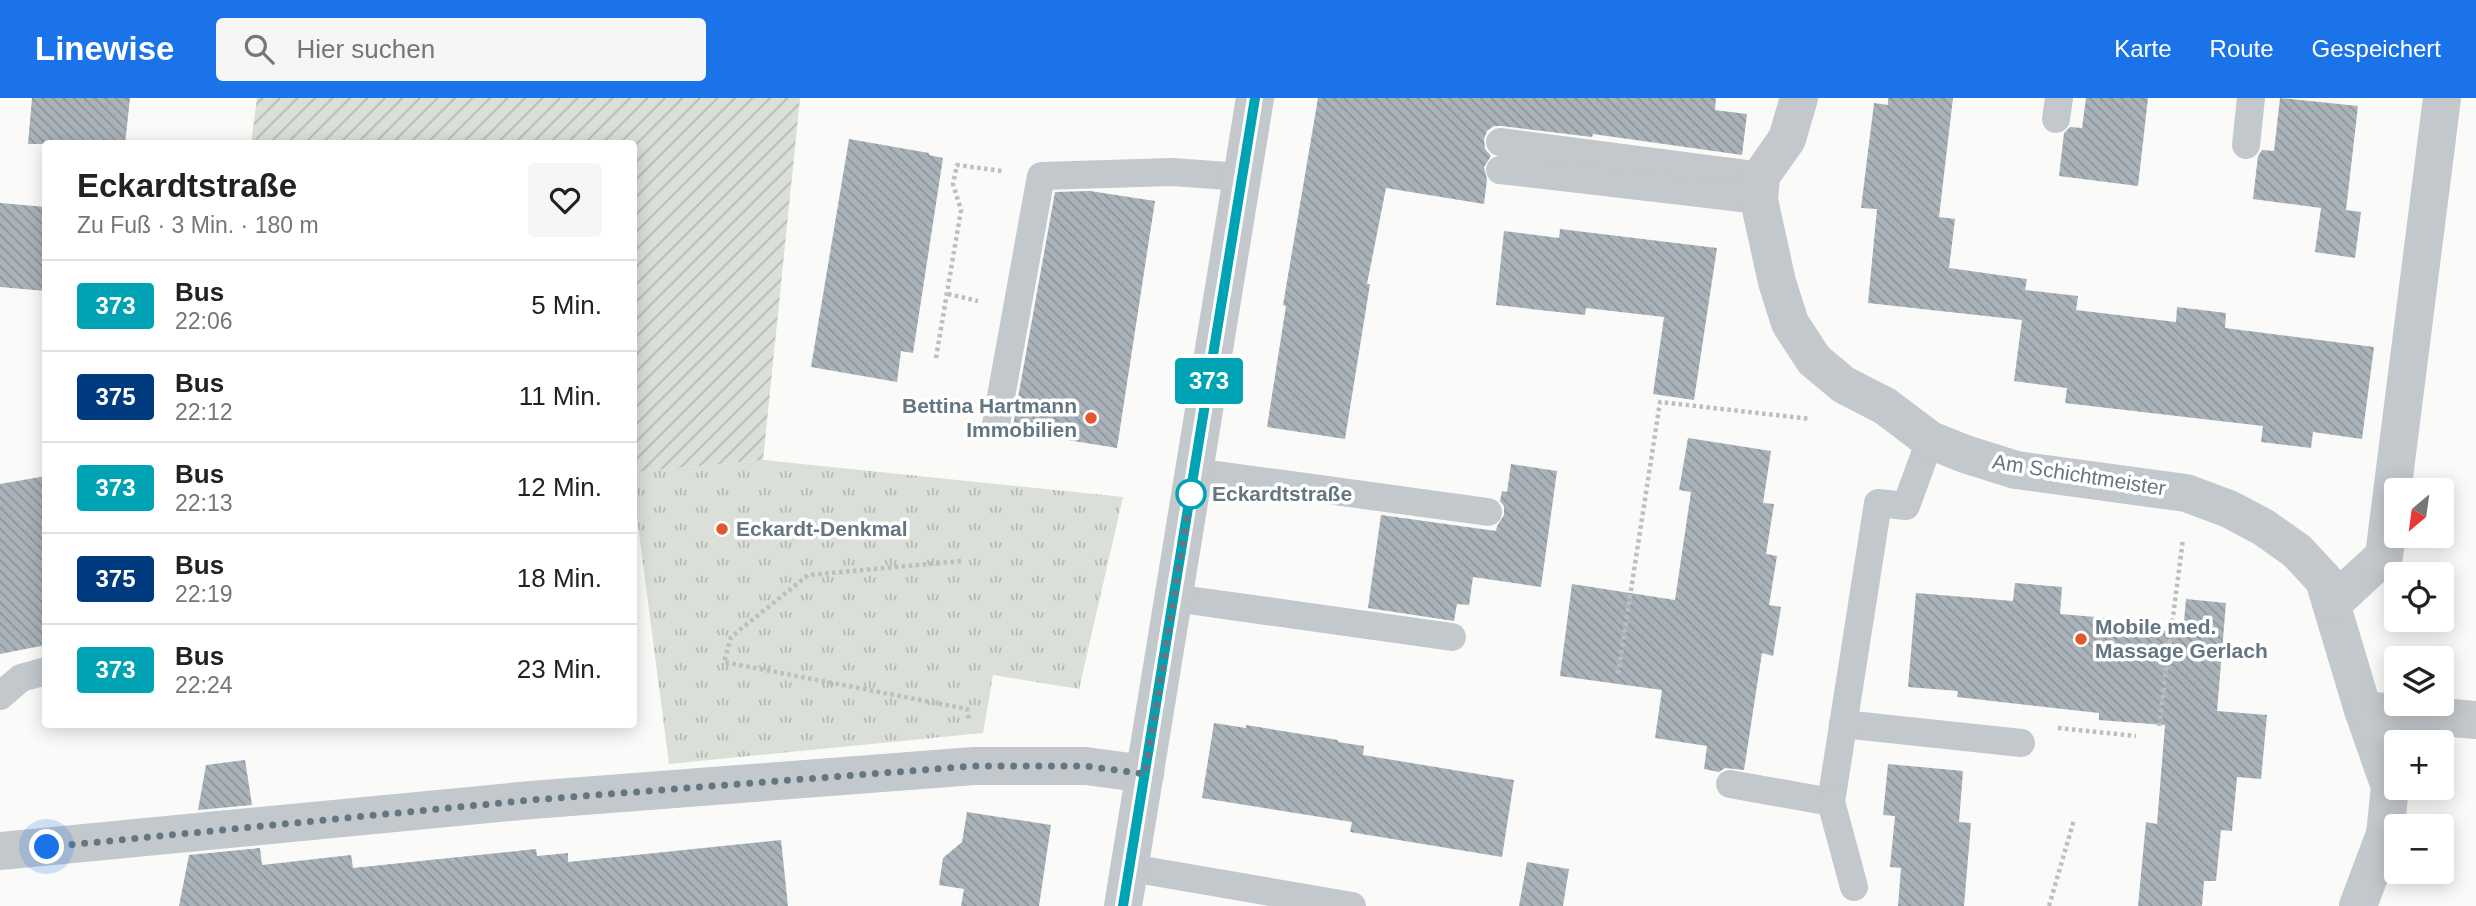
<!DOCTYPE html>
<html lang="de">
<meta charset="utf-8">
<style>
:root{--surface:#fff;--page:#f6f6f6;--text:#222;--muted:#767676;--line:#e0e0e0;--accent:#1a73e8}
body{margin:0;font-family:Arial,sans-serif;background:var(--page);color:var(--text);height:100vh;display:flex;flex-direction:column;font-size:26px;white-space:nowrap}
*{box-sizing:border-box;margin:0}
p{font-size:23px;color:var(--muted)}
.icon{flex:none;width:38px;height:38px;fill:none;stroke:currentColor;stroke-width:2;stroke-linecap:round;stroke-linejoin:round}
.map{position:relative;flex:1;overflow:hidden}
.side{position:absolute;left:42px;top:42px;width:595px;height:588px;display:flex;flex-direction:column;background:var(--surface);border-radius:7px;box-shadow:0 4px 18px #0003}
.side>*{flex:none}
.badge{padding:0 14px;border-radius:5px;font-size:24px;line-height:46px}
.needle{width:46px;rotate:209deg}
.fabs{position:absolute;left:2384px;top:380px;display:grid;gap:14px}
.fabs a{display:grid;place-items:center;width:70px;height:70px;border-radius:7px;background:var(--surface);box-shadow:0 4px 18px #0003;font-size:35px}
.you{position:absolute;width:35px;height:35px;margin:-18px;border:5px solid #fff;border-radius:50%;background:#1a73e8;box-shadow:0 0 0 10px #1a73e833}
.map>.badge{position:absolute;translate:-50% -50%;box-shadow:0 0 0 4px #fff}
.round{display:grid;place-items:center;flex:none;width:74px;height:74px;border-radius:7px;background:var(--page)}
.head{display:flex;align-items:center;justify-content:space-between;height:119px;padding:0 35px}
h1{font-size:33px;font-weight:600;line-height:52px}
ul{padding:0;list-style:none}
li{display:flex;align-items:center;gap:21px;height:91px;padding:0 35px;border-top:2px solid var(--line)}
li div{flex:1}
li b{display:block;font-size:26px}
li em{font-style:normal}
li .badge{min-width:77px;font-weight:700;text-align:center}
header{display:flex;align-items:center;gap:42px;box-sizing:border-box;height:98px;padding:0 35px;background:var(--accent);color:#fff}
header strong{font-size:33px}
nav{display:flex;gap:38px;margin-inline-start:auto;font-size:24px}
.search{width:490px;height:63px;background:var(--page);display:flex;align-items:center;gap:18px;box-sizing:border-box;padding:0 24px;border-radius:7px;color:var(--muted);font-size:26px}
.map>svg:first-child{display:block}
.grass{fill:url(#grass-tufts)}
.garden{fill:url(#garden-furrows)}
.building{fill:url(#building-back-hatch)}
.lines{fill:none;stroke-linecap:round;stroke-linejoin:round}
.path{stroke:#bbbfc2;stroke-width:4.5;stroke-dasharray:3.5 3.5;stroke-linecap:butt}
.service{stroke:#c3c8cc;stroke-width:28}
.minor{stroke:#c3c8cc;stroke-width:38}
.line-casing{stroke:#fff;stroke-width:16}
.line{stroke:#00a3b4;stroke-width:10}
.walk{stroke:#657683;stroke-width:7;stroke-dasharray:0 12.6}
.poi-dot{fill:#e4572e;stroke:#fff;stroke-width:2.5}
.stop-dot{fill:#fff;stroke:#00a3b4;stroke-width:3.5}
.labels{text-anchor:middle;stroke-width:7;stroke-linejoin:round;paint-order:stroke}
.poi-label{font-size:21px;font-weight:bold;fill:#657683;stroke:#fff;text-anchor:start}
.street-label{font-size:21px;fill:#657683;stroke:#fff}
.stop-label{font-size:21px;font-weight:bold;fill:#657683;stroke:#fff;text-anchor:start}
</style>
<header>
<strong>Linewise</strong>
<div class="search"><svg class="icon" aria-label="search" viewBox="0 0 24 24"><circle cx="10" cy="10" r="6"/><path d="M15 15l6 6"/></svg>Hier suchen</div>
<nav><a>Karte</a><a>Route</a><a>Gespeichert</a></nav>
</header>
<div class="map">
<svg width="2476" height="808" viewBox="0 0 2476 808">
<defs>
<pattern id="grass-tufts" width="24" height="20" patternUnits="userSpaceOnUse" patternTransform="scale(1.75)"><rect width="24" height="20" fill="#dadfd7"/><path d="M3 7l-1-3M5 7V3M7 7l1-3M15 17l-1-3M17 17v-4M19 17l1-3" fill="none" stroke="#b4b9b4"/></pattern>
<pattern id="garden-furrows" width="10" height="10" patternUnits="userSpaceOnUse" patternTransform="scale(1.75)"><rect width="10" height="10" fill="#dadfd7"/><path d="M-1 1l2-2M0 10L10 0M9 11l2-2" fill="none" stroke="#b4b9b4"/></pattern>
<pattern id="building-back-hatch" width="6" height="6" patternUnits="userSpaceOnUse" patternTransform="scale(1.75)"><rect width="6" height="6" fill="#aab3b9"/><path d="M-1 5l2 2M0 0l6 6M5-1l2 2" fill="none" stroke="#8e969c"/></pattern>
</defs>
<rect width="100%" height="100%" fill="#fafaf8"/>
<path class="grass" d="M763 362 1123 399 1079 591 993 577 983 635 669 666 634 396V374Z"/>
<path class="garden" d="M257 0H800L763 362 634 374V46L251 45Z"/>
<g class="building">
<path d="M32 0H130L125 46H28Z"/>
<path d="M1318 0H1716L1715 12 1747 16 1742 57 1593 36 1592 39 1501 28H1494L1487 33 1484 41 1485 51 1491 58 1484 69 1487 82 1484 106 1386 90 1367 186H1370L1345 341 1267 329 1286 208 1283 207Z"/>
<path d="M1888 0H1953L1939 119 1955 121 1949 170 2027 181 2025 192 2078 198 2076 212 2176 224 2177 209 2226 215 2225 230 2374 249 2362 341 2313 334 2311 350 2261 344 2263 328 2065 305 2067 290 2014 283 2022 222 1868 205 1877 111 1861 110 1874 5 1888 7Z"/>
<path d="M2086 0H2148L2138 88 2059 78 2064 35 2070 29 2082 30Z"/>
<path d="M2280 0 2358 8 2346 112 2361 114 2355 160 2315 154 2321 110 2253 101 2258 58 2262 52 2274 53Z"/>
<path d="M849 41 929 55V57L943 60 913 255 901 253 897 284 811 269Z"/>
<path d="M1090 93 1155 103 1117 350 1012 333 1055 94Z"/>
<path d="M0 105 46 109V193L0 189Z"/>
<path d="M1560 131 1717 150 1694 302 1653 296 1664 219 1586 210 1585 217 1496 207 1504 133 1559 140Z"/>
<path d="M1688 340 1771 353 1763 405 1774 406 1766 456 1777 458 1769 507 1781 509 1773 558 1762 555 1744 672 1725 670 1719 674 1704 671 1707 648 1655 640 1662 592 1560 578 1572 486 1675 502 1691 394 1679 392Z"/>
<path d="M1511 366 1557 373 1541 489 1473 479 1469 507 1457 506 1454 523 1368 510 1381 417 1496 433 1497 428 1504 417V408L1500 403 1502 393 1507 394Z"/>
<path d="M46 378V547L0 556V386Z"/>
<path d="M2015 485 2062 489 2060 516 2107 520V528L2183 534 2186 501 2226 505 2217 613 2267 617 2261 681 2237 679 2232 733 2221 732 2216 783H2204L2202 808H2138L2146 724 2157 726 2165 627 2099 622V615L1957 599 1958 593 1908 589 1916 495 2013 503Z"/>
<path d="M1214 625 1246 630V627L1338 642V644L1364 648 1363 657 1514 682 1502 759 1350 734 1352 724 1202 700Z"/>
<path d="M245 662 252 707 198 712 206 667Z"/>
<path d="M1888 666 1963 673 1959 724 1971 725 1964 808H1898L1901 770 1890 769 1895 718 1883 717Z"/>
<path d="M967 714 1051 727 1039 808H961L964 791 939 787 943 760 962 744Z"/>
<path d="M781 742 788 808H179L189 757 260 750 262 767 351 757 353 770 536 751 537 758 568 755V764Z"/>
<path d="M1527 764 1569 771 1563 808H1519Z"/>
</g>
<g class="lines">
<g class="path">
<path d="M948 196 978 203"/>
<path d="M936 260 961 112 953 86 957 67 1002 73"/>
<path d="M961 463 808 477 731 539 724 564 967 611 969 622"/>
<path d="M1618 576 1660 304 1811 321"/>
<path d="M2159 628 2183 441"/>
<path d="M2058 630 2136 638"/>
<path d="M2049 808 2074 722"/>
</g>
<g class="service">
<path d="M2056 21 2059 0"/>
<path d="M1500 44 1761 78"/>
<path d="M2246 47 2251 0"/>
<path d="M1500 72 1759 102"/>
<path d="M996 326 1041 78 1172 74 1242 79"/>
<path d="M1195 374 1488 414"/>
<path d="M1174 500 1452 539"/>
<path d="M0 598 21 580 46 573"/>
<path d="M1843 626 2021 645"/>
<path d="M1730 686 1831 704 1878 405 1906 408 1930 342"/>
<path d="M1831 704 1854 789"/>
<path d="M1131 770 1352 808"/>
</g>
<g class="minor">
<path d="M1799 0 1787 41 1761 78 1759 102 1777 184 1790 225 1814 262 1844 287 1885 308 1930 342 1965 356 2016 372 2186 395 2229 411 2263 429 2297 453 2324 482 2363 612 2390 689 2385 736 2358 808"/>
<path d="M2332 506 2384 458 2442 0"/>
<path d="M2363 612 2476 622"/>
<path d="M0 753 531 702 974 668H1086L1145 676"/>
<path d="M1123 808 1255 0"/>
</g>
</g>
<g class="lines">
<defs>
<path id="line" d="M1123 808 1255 0"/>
</defs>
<use href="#line" class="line-casing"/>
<use href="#line" class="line"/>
<path class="walk" d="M47 749 531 702 974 668H1086L1145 676 1191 396"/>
</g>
<g class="poi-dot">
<circle cx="1091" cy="320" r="7"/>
<circle cx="722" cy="431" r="7"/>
<circle cx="2081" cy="541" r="7"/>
</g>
<circle class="stop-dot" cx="1191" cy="396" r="14"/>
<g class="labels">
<g class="poi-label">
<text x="1077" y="315" text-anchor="end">Bettina Hartmann<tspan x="1077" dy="24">Immobilien</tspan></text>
<text x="736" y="438">Eckardt-Denkmal</text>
<text x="2095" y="536">Mobile med.<tspan x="2095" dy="24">Massage Gerlach</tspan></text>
</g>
<g class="street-label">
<text transform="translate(2079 377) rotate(9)" y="7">Am Schichtmeister</text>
</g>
<g class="stop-label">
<text x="1212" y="403">Eckardtstraße</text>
</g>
</g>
</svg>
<div class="fabs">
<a><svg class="needle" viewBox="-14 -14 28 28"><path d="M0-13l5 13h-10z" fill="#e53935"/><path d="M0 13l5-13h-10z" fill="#767676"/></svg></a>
<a><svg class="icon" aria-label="locate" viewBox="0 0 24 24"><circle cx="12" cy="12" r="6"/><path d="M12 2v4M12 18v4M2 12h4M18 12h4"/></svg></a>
<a><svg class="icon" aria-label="layers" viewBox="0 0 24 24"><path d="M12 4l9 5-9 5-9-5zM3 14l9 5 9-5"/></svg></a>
<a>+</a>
<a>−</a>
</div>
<div class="you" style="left:47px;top:749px"></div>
<b class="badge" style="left:1209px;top:283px;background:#00a3b4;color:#fff">373</b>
<section class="side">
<div class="head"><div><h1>Eckardtstraße</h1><p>Zu Fuß · 3 Min. · 180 m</p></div><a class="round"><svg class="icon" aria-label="heart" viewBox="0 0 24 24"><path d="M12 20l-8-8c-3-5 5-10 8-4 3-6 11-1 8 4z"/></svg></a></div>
<ul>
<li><span class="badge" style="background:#00a3b4;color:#fff">373</span><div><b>Bus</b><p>22:06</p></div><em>5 Min.</em></li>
<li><span class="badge" style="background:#003b80;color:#fff">375</span><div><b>Bus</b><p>22:12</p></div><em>11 Min.</em></li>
<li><span class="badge" style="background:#00a3b4;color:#fff">373</span><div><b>Bus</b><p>22:13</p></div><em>12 Min.</em></li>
<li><span class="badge" style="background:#003b80;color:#fff">375</span><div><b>Bus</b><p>22:19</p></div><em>18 Min.</em></li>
<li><span class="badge" style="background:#00a3b4;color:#fff">373</span><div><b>Bus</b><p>22:24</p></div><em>23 Min.</em></li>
</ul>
</section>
</div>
